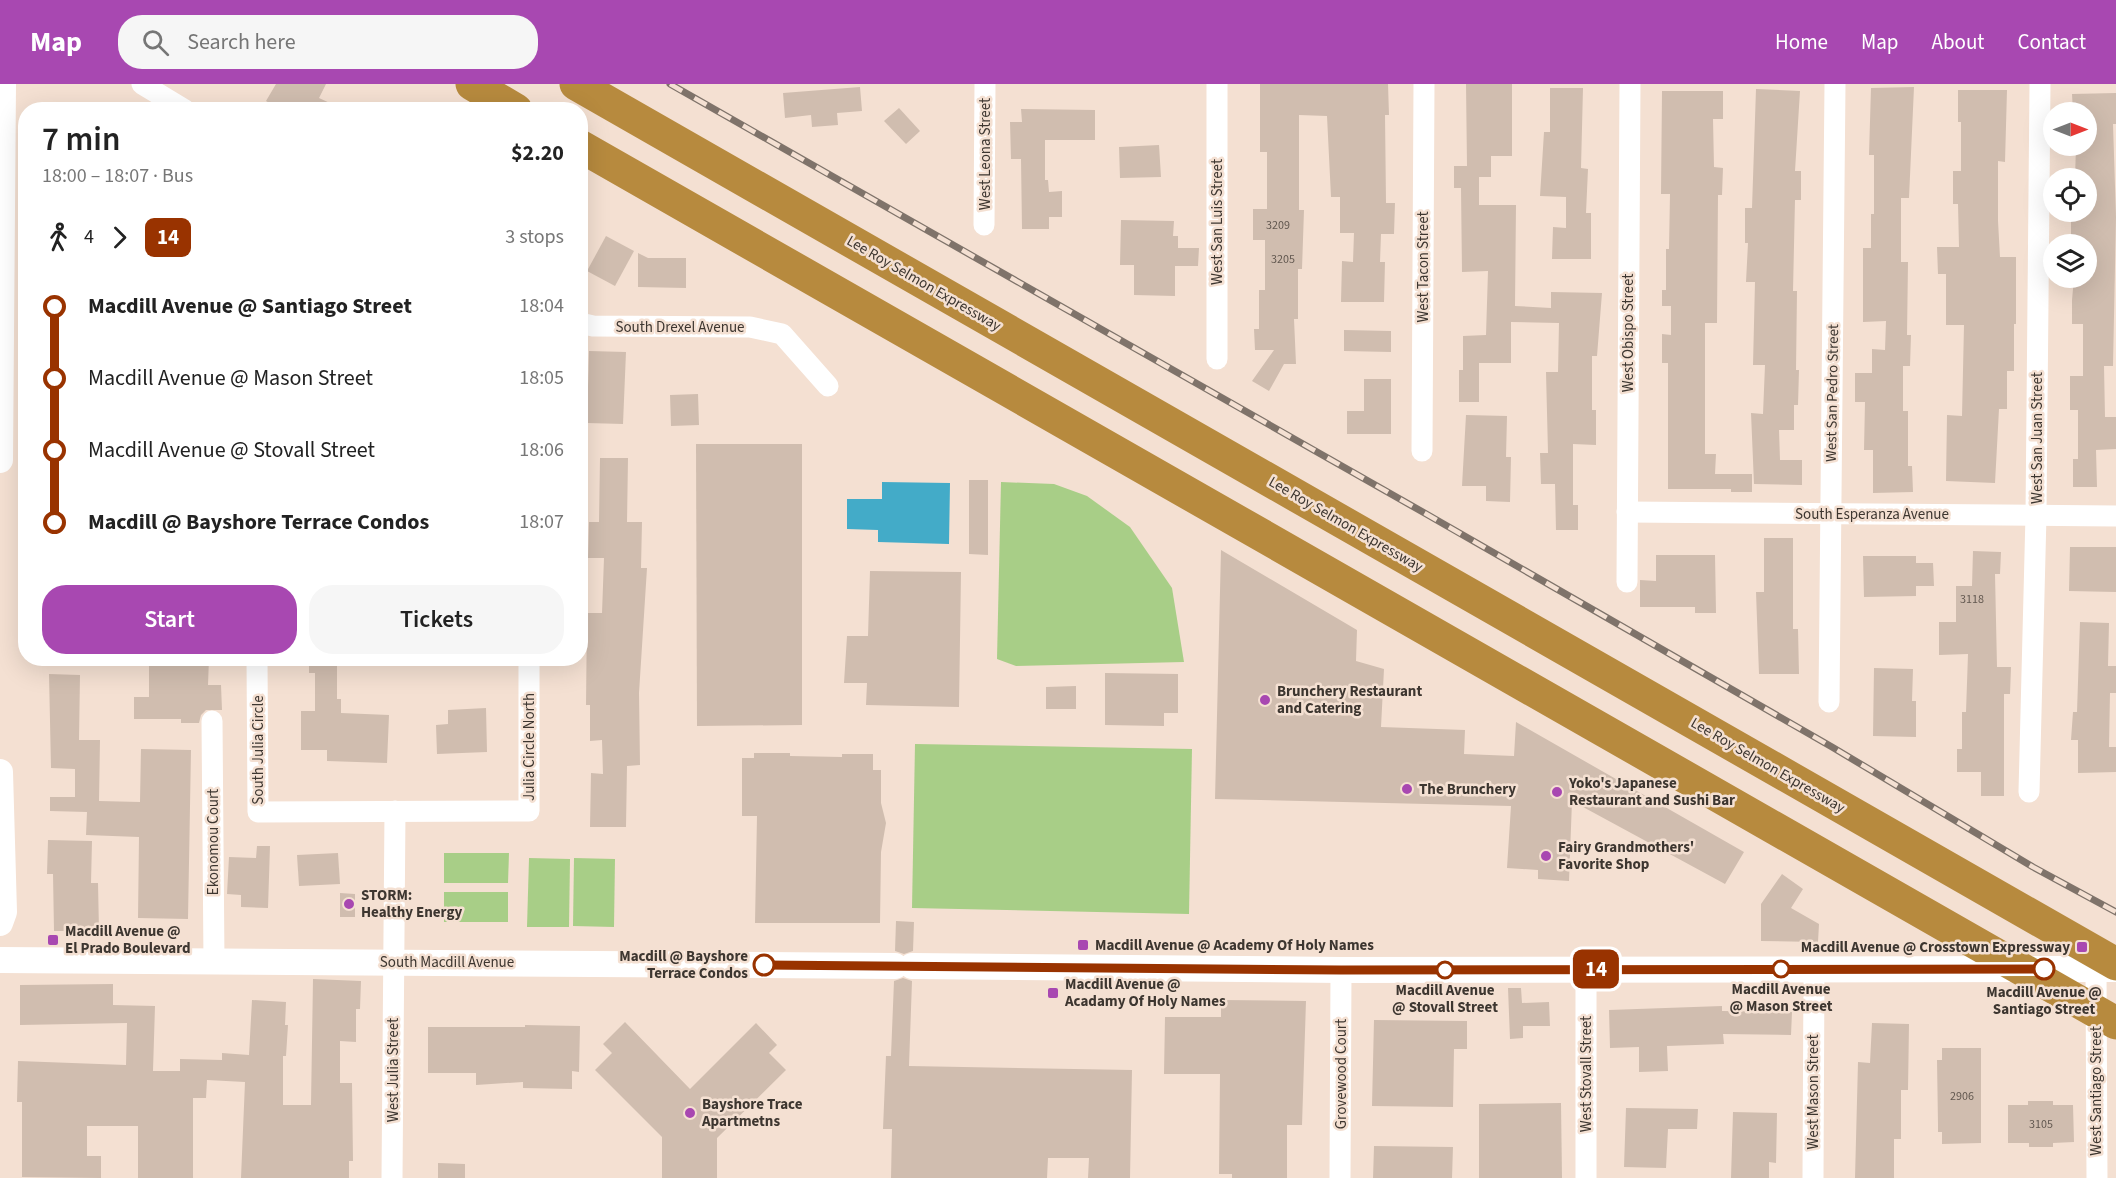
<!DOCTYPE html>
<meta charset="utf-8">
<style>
:root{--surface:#fff;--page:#f6f6f6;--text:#222;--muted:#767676;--accent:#a848b1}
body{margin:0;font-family:"Source Sans 3",sans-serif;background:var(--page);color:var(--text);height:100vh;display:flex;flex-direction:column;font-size:22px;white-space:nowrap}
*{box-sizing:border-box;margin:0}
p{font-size:20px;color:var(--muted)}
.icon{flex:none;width:33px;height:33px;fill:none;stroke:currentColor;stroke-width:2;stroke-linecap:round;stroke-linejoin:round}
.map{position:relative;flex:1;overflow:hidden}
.panel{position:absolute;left:18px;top:18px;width:570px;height:564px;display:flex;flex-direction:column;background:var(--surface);border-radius:24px;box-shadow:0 6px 24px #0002}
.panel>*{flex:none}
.badge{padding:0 12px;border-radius:9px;font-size:21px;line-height:39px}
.needle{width:39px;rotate:90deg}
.tools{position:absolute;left:2043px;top:18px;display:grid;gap:12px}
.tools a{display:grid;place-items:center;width:54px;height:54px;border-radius:50%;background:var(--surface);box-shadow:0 6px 24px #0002;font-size:30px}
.map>.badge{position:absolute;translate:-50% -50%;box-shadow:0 0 0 3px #fff}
.legs{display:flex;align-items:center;gap:9px;height:66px;padding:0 24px;font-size:20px}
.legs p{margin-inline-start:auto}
.summary{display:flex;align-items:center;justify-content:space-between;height:102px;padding:0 24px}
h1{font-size:33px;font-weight:600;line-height:45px}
.action{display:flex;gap:12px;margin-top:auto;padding:12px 24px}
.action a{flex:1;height:69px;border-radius:24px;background:var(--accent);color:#fff;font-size:24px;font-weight:600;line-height:69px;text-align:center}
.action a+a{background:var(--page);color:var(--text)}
ul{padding:0 24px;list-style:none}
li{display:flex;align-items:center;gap:21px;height:72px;font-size:22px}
li i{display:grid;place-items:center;width:9px;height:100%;margin:0 8px;background:currentColor}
li i::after{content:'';width:15px;height:15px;margin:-8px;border:4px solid;border-radius:50%;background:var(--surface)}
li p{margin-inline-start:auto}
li:first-child i{background:linear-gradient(#0000 50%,currentColor 0)}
li:last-child i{background:linear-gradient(currentColor 50%,#0000 0)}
header{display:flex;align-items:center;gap:36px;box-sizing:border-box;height:84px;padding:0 30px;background:var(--accent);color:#fff}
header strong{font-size:28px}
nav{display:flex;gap:33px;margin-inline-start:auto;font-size:21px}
.search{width:420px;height:54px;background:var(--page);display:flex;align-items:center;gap:15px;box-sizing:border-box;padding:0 21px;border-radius:24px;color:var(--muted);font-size:22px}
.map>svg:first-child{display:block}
.green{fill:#a8ce87}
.water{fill:#43abc8}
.building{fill:#d0bdaf}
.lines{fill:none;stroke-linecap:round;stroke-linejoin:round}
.minor{stroke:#fff;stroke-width:21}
.tertiary{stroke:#fff;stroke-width:26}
.motorway{stroke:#b78a3e;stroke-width:33}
.rail-casing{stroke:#7f736a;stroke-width:7}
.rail{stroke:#f4e0d2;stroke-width:4.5;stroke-dasharray:14;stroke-linecap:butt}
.line-1-casing{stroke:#fff;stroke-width:14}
.line-1{stroke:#930;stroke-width:9}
.poi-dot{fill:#a848b1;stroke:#f4e0d2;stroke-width:2}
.stop-1-dot{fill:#fff;stroke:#930;stroke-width:3}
.labels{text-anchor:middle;stroke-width:5;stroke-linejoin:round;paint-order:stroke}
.number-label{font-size:12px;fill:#625850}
.street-label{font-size:15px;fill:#3d3630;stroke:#f4e0d2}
.poi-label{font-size:15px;font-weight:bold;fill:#3d3630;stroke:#f4e0d2;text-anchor:start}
.stop-label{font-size:15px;font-weight:bold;fill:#3d3630;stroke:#f4e0d2}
</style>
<header>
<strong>Map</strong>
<div class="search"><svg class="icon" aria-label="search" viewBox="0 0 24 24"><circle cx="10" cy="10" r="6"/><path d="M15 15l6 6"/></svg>Search here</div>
<nav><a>Home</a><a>Map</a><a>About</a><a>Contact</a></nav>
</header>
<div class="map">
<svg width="2116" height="1094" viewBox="0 0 2116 1094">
<rect width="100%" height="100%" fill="#f4e0d2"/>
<g class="green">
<path d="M1001 398 1054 400 1087 412 1130 443 1172 504 1184 578 1016 582 997 575Z"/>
<path d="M915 660 1192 665 1189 830 912 824Z"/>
<path d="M444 769H509L508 799H444Z"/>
<path d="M529 774 570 775 569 843H527Z"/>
<path d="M574 774 615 775 614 843 573 842Z"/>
<rect x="444" y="808" width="64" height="30"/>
</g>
<path class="water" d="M882 398 950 399 949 460 878 458V446L847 445V415H882Z"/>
<g class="building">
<path d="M276 0H326L319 14 345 26H281L266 17Z"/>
<path d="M1260 0H1388L1389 31H1385L1386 119H1395L1394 150H1381L1380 178H1385L1384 218H1341L1342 177 1353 178 1354 149H1340V113H1331L1327 32 1299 31V126H1304L1302 185H1298V235H1294L1296 280H1284L1269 307 1252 297 1274 266H1255L1254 245H1259V206H1265V156H1253V125H1267V68H1260Z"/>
<path d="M1466 0H1512V72H1491V93H1479V121H1516L1515 222 1551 224V208L1602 209 1597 272H1592V326H1596V361L1573 360V421H1578V446H1556L1555 400H1541L1540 369H1548L1546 288H1558L1559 239 1511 238V279H1479V318H1459V286H1463V252L1486 251 1488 187 1462 188 1461 104H1454V82H1467Z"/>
<path d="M860 3 862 27 837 29 838 41 812 43 811 31 785 34 783 9Z"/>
<path d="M1914 3 1909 114H1901V178H1908L1907 251H1911L1910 282H1903V327H1908V382H1912L1913 408 1873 409V366H1864L1865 318H1855V289H1872V265L1885 266 1886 237 1863 238V164H1871V130H1874V71H1869L1871 4Z"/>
<path d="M1550 4H1583L1581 84 1588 85 1586 129H1591V175H1552L1553 143 1566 144V113L1540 112 1544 48H1550Z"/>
<path d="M1756 5 1800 7 1795 87H1801V116H1795L1793 207H1797L1796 286H1799L1798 321H1794V346H1779L1780 376H1802V401L1754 400 1751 329 1763 330 1765 281H1753L1755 198H1746L1748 159H1745V124H1752Z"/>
<path d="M1958 6H2007L2005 78 1998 77V137L2000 173H2016V240H2014V287H2007V325H1999L1995 399 1946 397 1947 331 1962 332 1964 241H1946V190H1938L1937 163H1959L1958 120H1953V87H1961V38H1958Z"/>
<path d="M1662 7H1723V35H1713L1714 83 1723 84 1722 111H1718L1717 239H1705V370H1716L1715 390H1752V408H1731V405H1668V279H1662V250L1671 251V222H1662V206H1666V165H1669L1670 110H1661Z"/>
<path d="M2116 9V40H2113L2116 133 2113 282H2104L2105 333H2116V365L2096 366 2097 403H2073V375H2078V326H2070V292H2083V240H2072V216L2074 194H2086V156H2071V132H2086V94H2075L2076 62H2086V28H2073L2072 10Z"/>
<path d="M899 24 920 47 906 60 884 37Z"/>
<path d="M1021 25 1095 26V56H1045V96H1048L1049 108 1062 107V133H1049V145H1022L1021 75H1011L1010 38H1022Z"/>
<path d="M1159 61 1161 93 1120 94 1119 63Z"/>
<path d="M1121 136 1174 137 1173 152H1178V164H1199L1198 182H1175V212L1134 211V181H1120Z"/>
<path d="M606 152 634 167 615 202 587 187Z"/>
<path d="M638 169 648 174H686V204L638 203Z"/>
<path d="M1344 246 1391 247V268L1344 267Z"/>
<path d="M589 267 626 268 623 340 587 339Z"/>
<path d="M1364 295H1391V350H1347V327H1364Z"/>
<path d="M698 310 699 341 671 342 670 311Z"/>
<path d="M1466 331 1507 332 1506 373H1511L1510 418 1486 417V402H1462Z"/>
<path d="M696 360H802V641L697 642Z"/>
<path d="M600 374H628L627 438H642L641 484H647L639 609 640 681 627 682 626 743H590L591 689 603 690 602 656 590 657V621H586L587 529H602L604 474H588L589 438H599Z"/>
<path d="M969 396H988V471L969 470Z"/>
<path d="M1764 454H1793V545H1798L1799 590H1759L1756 508H1764Z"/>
<path d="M2070 463H2116V508L2069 507Z"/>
<path d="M1221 466 1357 546 1356 577 1384 585 1381 643 1465 646 1464 670 1514 672 1516 638 1744 768 1725 800 1572 717 1569 797 1538 795V786L1507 784 1511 722 1215 715Z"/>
<path d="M1973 467 2001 468 2000 490H1995L1997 583H2011L2010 610H2004V712H1981V688H1957V665H1962V628H1966L1968 570 1939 571V538H1956V502H1972Z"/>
<path d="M1656 471H1715L1716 529H1695V523H1640V496L1656 497Z"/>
<path d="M1863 472H1916V479H1933L1934 502H1916V512L1864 513Z"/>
<path d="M870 487 961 488 959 623 866 621 867 599H844L847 552H868Z"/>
<path d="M2080 538 2109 539 2108 582H2116V609H2110L2109 663H2116V688L2078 689V656H2071L2073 628H2077Z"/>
<path d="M164 574H209L208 601H221L222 626H206L201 631 199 639H181V635H134V613H149V578H164Z"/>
<path d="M309 574H337V615H341V629L389 631 387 679 327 677V666H301V627H315V589H309Z"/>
<path d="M1874 584 1913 585 1912 617H1916V653L1873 652Z"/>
<path d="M1105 589 1178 590V629H1164V642L1105 641Z"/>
<path d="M49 590 80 591 79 656H100L99 717 140 718 141 665 191 666 188 835 138 834 139 753 86 751 87 728 50 727V713H75V685L51 684Z"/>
<path d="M1076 602V625H1046V603Z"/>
<path d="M486 624 487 668 437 670 436 641 448 640V626Z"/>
<path d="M754 669H790V672L842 673V670H873V686H881V719L886 739 881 768 880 839H755L757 732H742V674H754Z"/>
<path d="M48 756 92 757 91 799H98L99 847H54L53 790H47Z"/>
<path d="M257 762H270L268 824 241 823V811L227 810 229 773 256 774Z"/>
<path d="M338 769 340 800 299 802 297 771Z"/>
<path d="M1782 790 1803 805 1791 824 1819 840 1818 858 1761 857V820Z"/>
<path d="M340 809 355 810V833H340Z"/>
<path d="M896 837 914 838 913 867 904 870 895 867Z"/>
<path d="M903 894 912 897 909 982 1132 986 1130 1094H1088L1089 1074H1048L1047 1094H891L892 1045H883L886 972H891L894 897Z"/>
<path d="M313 895 361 897 360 925H356V958L340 957V999H352L353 1077H349V1094H241L245 998 207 996 206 1014H193V1094H138V1042H87V1072H101V1094L22 1093V1018H17L18 977 126 981 127 939 20 941V901L113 900V921L155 922 153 987H180V975L222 976V969L249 971 252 916 286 918 285 941H288L286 972H283V1021H311Z"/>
<path d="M1508 904H1521L1522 919 1549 918 1550 942H1523V954L1510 955Z"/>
<path d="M1221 916 1306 917 1302 1041H1287V1094H1232V1090H1219L1220 990H1164L1165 933H1221Z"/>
<path d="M1722 922V927L1792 928 1791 951 1723 950 1724 960 1667 962 1668 987 1639 988V963L1610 964 1609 926Z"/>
<path d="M1374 936 1467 937V965H1454L1453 1023 1372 1022Z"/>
<path d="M625 938 690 1005 756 939 777 961 769 969 786 986 717 1054V1094H662V1053L595 986 612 969 603 960Z"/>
<path d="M1872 939 1909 940 1908 1006H1901V1055H1894V1094H1855L1858 978 1870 979Z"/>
<path d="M525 941 580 942 579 988 572 987V1005L523 1004V998L476 1001V989H428V943H525Z"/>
<path d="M1942 964H1981V1059L1942 1060V1048H1938V1041L1937 976H1942Z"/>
<path d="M2028 1017H2053V1021H2073L2074 1058 2053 1059V1063H2029V1059H2008V1021H2028Z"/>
<path d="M1561 1019 1562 1094H1479V1020Z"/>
<path d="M1626 1024 1698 1025 1697 1045H1668L1666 1084 1624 1083Z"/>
<path d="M1733 1028 1777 1029 1776 1079 1769 1078V1094H1731Z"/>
<path d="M1374 1062 1453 1063 1452 1094H1373Z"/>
<path d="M438 1079 465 1080V1094H438Z"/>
</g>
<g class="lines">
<g class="minor">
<path d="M142 0 185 26"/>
<path d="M984 141 985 0"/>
<path d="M580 239 593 242 750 243 782 250 828 302"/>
<path d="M1217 275V0"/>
<path d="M1422 367 1424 0"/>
<path d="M1627 428 2116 432"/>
<path d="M1627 498 1630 0"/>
<path d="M257 574 258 728 529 727V574"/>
<path d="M1829 618 1835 0"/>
<path d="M212 637 214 878"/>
<path d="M2029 708 2036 431 2040 0"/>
<path d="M1586 885V1094"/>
<path d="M2096 885 2097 1094"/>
<path d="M392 1094 395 727"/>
<path d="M1340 1094 1341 886"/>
<path d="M1813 1094 1814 885"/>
</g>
<g class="tertiary">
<path d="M0 376 3 0"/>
<path d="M0 688 4 828 0 839"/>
<path d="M0 876 895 882"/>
<path d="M912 882 1341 886 2116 885"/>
</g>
<g class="motorway">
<path d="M472 0 516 26"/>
<path d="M576 0 2116 880"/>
<path d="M580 62 2116 939"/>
</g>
<defs>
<path id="rail" d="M670 0 1428 431 1832 663 2033 783 2116 828"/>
</defs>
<use href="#rail" class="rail-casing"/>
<use href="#rail" class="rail"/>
</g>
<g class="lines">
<defs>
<path id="line-1" d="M764 881 1341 886 2044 885"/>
</defs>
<use href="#line-1" class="line-1-casing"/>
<use href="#line-1" class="line-1"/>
</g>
<g class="poi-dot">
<circle cx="1265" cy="616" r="6"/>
<circle cx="1407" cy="705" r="6"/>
<circle cx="1557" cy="708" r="6"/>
<circle cx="1546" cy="772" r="6"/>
<circle cx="349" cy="820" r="6"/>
<rect x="47" y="850" width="12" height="12" rx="3"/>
<rect x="1077" y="855" width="12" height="12" rx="3"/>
<rect x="2076" y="857" width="12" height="12" rx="3"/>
<rect x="1047" y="903" width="12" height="12" rx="3"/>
<circle cx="690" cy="1029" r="6"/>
</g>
<g class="stop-1-dot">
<circle cx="764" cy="881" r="10"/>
<circle cx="1781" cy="885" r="8"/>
<circle cx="2044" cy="885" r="10"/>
<circle cx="1445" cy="886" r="8"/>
</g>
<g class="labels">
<g class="number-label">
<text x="1278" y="145">3209</text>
<text x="1283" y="179">3205</text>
<text x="1972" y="519">3118</text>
<text x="1962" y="1016">2906</text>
<text x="2041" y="1044">3105</text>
</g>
<g class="street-label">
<text transform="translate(985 70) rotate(-90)" y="5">West Leona Street</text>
<text transform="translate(1217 138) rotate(-90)" y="5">West San Luis Street</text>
<text transform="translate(1423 183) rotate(-90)" y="5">West Tacon Street</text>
<text transform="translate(924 199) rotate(30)" y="5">Lee Roy Selmon Expressway</text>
<text x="680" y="248">South Drexel Avenue</text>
<text transform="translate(1628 249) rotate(-90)" y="5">West Obispo Street</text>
<text transform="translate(1832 309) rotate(-89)" y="5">West San Pedro Street</text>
<text transform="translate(2037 354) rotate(-90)" y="5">West San Juan Street</text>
<text x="1872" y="435">South Esperanza Avenue</text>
<text transform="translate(1346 440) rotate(30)" y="5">Lee Roy Selmon Expressway</text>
<text transform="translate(529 663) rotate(-90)" y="5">Julia Circle North</text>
<text transform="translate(258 666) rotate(-90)" y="5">South Julia Circle</text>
<text transform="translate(1768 681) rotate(30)" y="5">Lee Roy Selmon Expressway</text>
<text transform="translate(213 758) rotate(-90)" y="5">Ekonomou Court</text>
<text x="447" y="883">South Macdill Avenue</text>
<text transform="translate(393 986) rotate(-90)" y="5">West Julia Street</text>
<text transform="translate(1341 990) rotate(-90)" y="5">Grovewood Court</text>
<text transform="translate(1586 990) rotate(-90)" y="5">West Stovall Street</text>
<text transform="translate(2096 1007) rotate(-90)" y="5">West Santiago Street</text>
<text transform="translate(1813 1008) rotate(-90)" y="5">West Mason Street</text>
</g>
<g class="poi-label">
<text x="1277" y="612">Brunchery Restaurant<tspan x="1277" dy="17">and Catering</tspan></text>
<text x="1569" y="704">Yoko's Japanese<tspan x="1569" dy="17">Restaurant and Sushi Bar</tspan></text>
<text x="1419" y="710">The Brunchery</text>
<text x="1558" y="768">Fairy Grandmothers'<tspan x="1558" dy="17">Favorite Shop</tspan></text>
<text x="361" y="816">STORM:<tspan x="361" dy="17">Healthy Energy</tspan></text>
<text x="65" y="852">Macdill Avenue @<tspan x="65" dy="17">El Prado Boulevard</tspan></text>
<text x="1095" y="866">Macdill Avenue @ Academy Of Holy Names</text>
<text x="2070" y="868" text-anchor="end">Macdill Avenue @ Crosstown Expressway</text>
<text x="1065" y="905">Macdill Avenue @<tspan x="1065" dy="17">Acadamy Of Holy Names</tspan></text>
<text x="702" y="1025">Bayshore Trace<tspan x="702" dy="17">Apartmetns</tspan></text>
</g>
<g class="stop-label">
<text x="748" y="877" text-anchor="end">Macdill @ Bayshore<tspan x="748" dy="17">Terrace Condos</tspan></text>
<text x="1781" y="910">Macdill Avenue<tspan x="1781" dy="17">@ Mason Street</tspan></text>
<text x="1445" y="911">Macdill Avenue<tspan x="1445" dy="17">@ Stovall Street</tspan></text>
<text x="2044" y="913">Macdill Avenue @<tspan x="2044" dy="17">Santiago Street</tspan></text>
</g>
</g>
</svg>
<div class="tools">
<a><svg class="needle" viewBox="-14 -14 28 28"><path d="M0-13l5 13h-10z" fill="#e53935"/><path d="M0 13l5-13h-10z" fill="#767676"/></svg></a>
<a><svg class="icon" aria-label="locate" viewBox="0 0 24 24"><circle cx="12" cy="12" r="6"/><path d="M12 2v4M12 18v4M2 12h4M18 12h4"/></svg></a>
<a><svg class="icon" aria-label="layers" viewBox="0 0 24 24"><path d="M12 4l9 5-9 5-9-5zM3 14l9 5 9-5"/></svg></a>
</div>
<b class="badge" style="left:1596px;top:885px;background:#930;color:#fff">14</b>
<section class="panel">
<div class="summary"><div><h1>7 min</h1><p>18:00 – 18:07 · Bus</p></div><b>$2.20</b></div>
<div class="legs"><svg class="icon" aria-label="walk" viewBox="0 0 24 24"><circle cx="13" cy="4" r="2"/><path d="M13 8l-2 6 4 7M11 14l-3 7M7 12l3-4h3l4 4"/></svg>4<svg class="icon" aria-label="forward" viewBox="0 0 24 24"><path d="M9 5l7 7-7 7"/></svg><b class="badge" style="background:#930;color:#fff">14</b><p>3 stops</p></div>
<ul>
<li><i style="color:#930"></i><b>Macdill Avenue @ Santiago Street</b><p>18:04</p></li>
<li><i style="color:#930"></i><span>Macdill Avenue @ Mason Street</span><p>18:05</p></li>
<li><i style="color:#930"></i><span>Macdill Avenue @ Stovall Street</span><p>18:06</p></li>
<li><i style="color:#930"></i><b>Macdill @ Bayshore Terrace Condos</b><p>18:07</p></li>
</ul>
<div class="action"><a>Start</a><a>Tickets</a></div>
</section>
</div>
